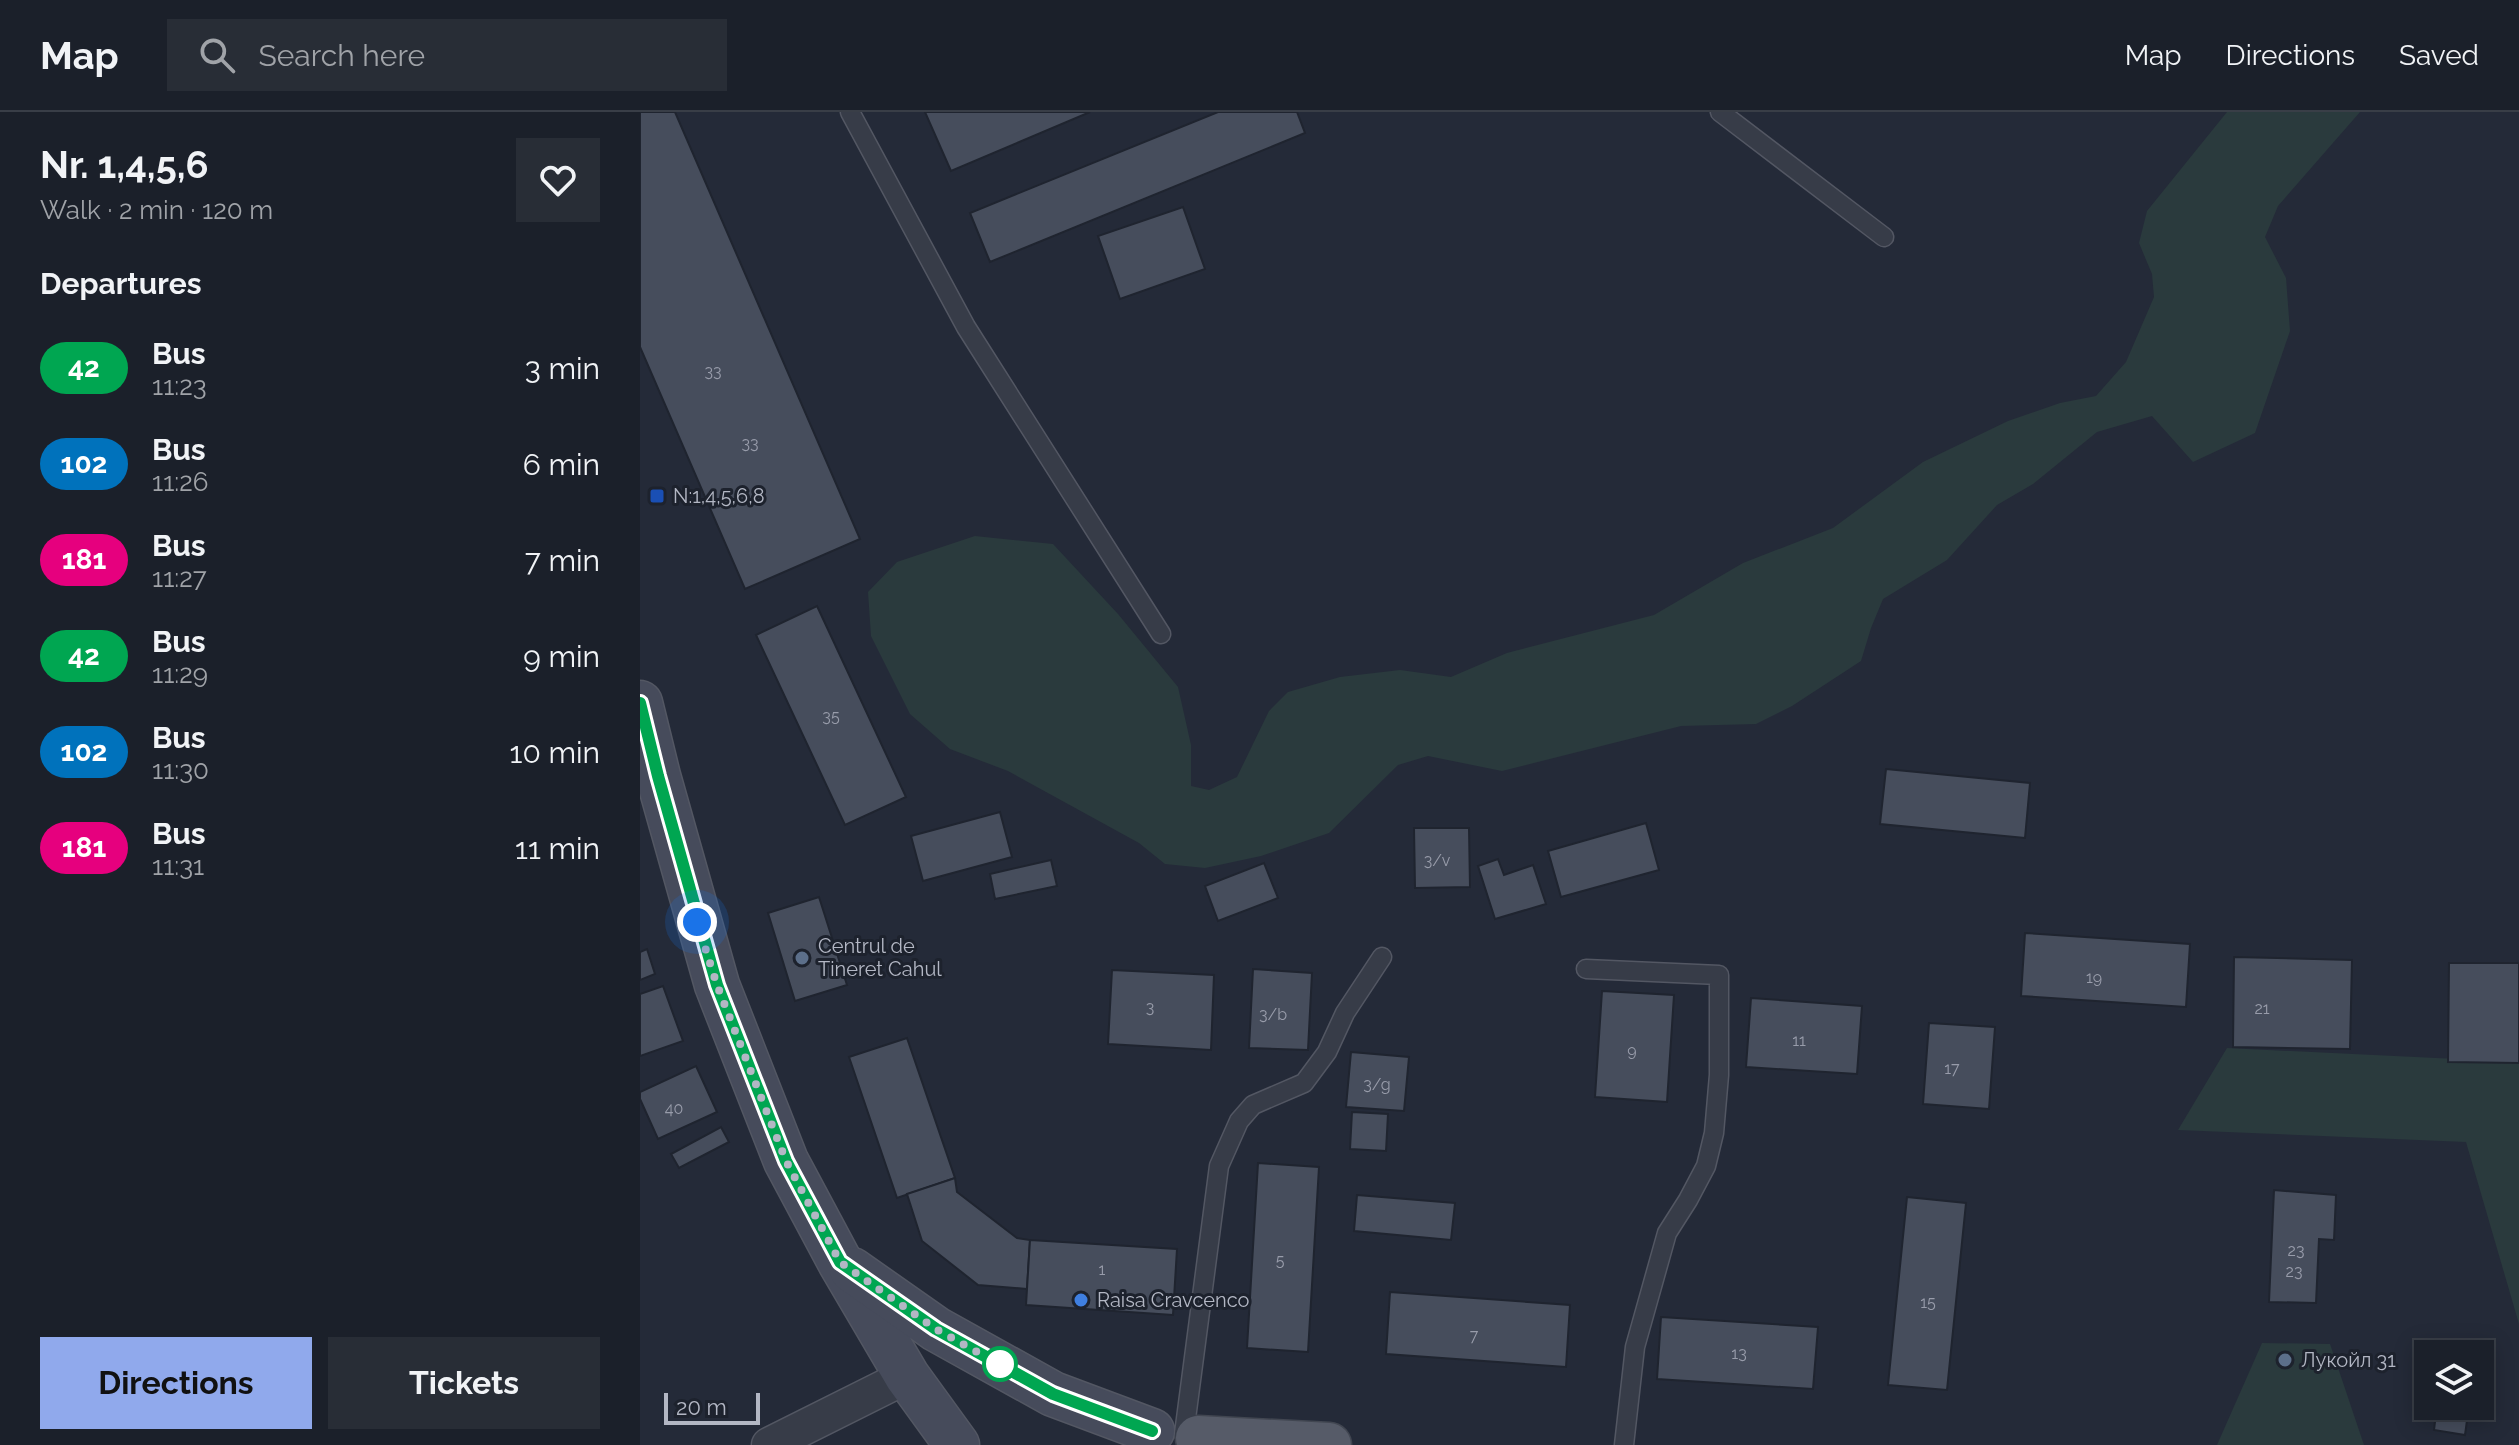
<!DOCTYPE html>
<meta charset="utf-8">
<style>
:root{--surface:#1b202a;--page:#282d36;--text:#f1f3f6;--muted:#a0a3a8;--line:#393e47;--accent:#90a9ec}
body{margin:0;font-family:Raleway,sans-serif;background:var(--page);color:var(--text);height:100vh;display:flex;flex-direction:column;font-size:30px;white-space:nowrap}
*{box-sizing:border-box;margin:0}
p{font-size:26px;color:var(--muted)}
.icon{flex:none;width:44px;height:44px;fill:none;stroke:currentColor;stroke-width:2;stroke-linecap:round;stroke-linejoin:round}
.map{position:relative;flex:1;overflow:hidden}
.sheet{display:flex;flex-direction:column;background:var(--surface);width:640px}
.sheet>*{flex:none}
.badge{padding:0 16px;border-radius:26px;font-size:28px;line-height:52px}
.controls{position:absolute;left:1774px;top:1228px;display:grid;gap:16px}
.controls a{display:grid;place-items:center;width:80px;height:80px;border-radius:0px;background:var(--surface);box-shadow:0 4px 20px #0003,0 0 0 2px var(--line);font-size:40px}
.scale{position:absolute;left:24px;bottom:20px;width:96px;box-sizing:border-box;padding-left:8px;border:4px solid #b3b7c4;border-top:0;font-size:22px;line-height:28px;white-space:nowrap;color:#b3b7c4;-webkit-text-stroke:6px #1d222d;paint-order:stroke}
.you{position:absolute;width:40px;height:40px;margin:-20px;border:6px solid #fff;border-radius:50%;background:#1a73e8;box-shadow:0 0 0 12px #1a73e833}
.map>.badge{position:absolute;translate:-50% -50%;box-shadow:0 0 0 4px #fff}
h2{padding:0 40px;font-size:30px;line-height:72px}
.round{display:grid;place-items:center;flex:none;width:84px;height:84px;border-radius:0px;background:var(--page)}
.head{display:flex;align-items:center;justify-content:space-between;height:136px;padding:0 40px}
h1{font-size:38px;font-weight:700;line-height:60px}
.action{display:flex;gap:16px;margin-top:auto;padding:16px 40px}
.action a{flex:1;height:92px;border-radius:0px;background:var(--accent);color:#111;font-size:32px;font-weight:700;line-height:92px;text-align:center}
.action a+a{background:var(--page);color:var(--text)}
ul{padding:0;list-style:none}
li{display:flex;align-items:center;gap:24px;height:96px;padding:0 40px}
li div{flex:1}
li b{display:block;font-size:30px}
li em{font-style:normal}
li .badge{min-width:88px;font-weight:700;text-align:center}
header{display:flex;align-items:center;gap:48px;box-sizing:border-box;height:112px;padding:0 40px;background:var(--surface);border-bottom:2px solid var(--line)}
header strong{font-size:38px}
nav{display:flex;gap:44px;margin-inline-start:auto;font-size:28px}
.search{width:560px;height:72px;background:var(--page);display:flex;align-items:center;gap:20px;box-sizing:border-box;padding:0 28px;border-radius:0px;color:var(--muted);font-size:30px}
main{display:flex;flex:1;min-height:0}
.map>svg:first-child{display:block}
.green{fill:#2a3a3d}
.building{fill:#464d5c;stroke:#1f242f;stroke-width:2}
.lines{fill:none;stroke-linecap:round;stroke-linejoin:round}
.service-casing{stroke:#535763;stroke-width:21}
.minor-casing{stroke:#535763;stroke-width:37}
.secondary-casing{stroke:#535763;stroke-width:47}
.primary-casing{stroke:#414651;stroke-width:47}
.service{stroke:#373c48;stroke-width:18}
.minor{stroke:#373c48;stroke-width:34}
.secondary{stroke:#464b5b;stroke-width:44}
.primary{stroke:#565b68;stroke-width:44}
.line-casing{stroke:#fff;stroke-width:18}
.line{stroke:#00a651;stroke-width:12}
.walk{stroke:#b3b7c4;stroke-width:8;stroke-dasharray:0 14.4}
.transit-dot{fill:#1a4fb4;stroke:#1d222d;stroke-width:3}
.service-dot{fill:#5c6f8a;stroke:#1d222d;stroke-width:3}
.shop-dot{fill:#3f7fe0;stroke:#1d222d;stroke-width:3}
.stop-dot{fill:#fff;stroke:#00a651;stroke-width:4}
.labels{text-anchor:middle;stroke-width:6;stroke-linejoin:round;paint-order:stroke}
.number-label{font-size:16px;fill:#989caa}
.poi-label{font-size:20px;fill:#b3b7c4;stroke:#1d222d;text-anchor:start}
</style>
<header>
<strong>Map</strong>
<div class="search"><svg class="icon" aria-label="search" viewBox="0 0 24 24"><circle cx="10" cy="10" r="6"/><path d="M15 15l6 6"/></svg>Search here</div>
<nav><a>Map</a><a>Directions</a><a>Saved</a></nav>
</header>
<main>
<section class="sheet">
<div class="head"><div><h1>Nr. 1,4,5,6</h1><p>Walk · 2 min · 120 m</p></div><a class="round"><svg class="icon" aria-label="heart" viewBox="0 0 24 24"><path d="M12 20l-8-8c-3-5 5-10 8-4 3-6 11-1 8 4z"/></svg></a></div>
<h2>Departures</h2>
<ul>
<li><span class="badge" style="background:#00a651;color:#fff">42</span><div><b>Bus</b><p>11:23</p></div><em>3 min</em></li>
<li><span class="badge" style="background:#0072bc;color:#fff">102</span><div><b>Bus</b><p>11:26</p></div><em>6 min</em></li>
<li><span class="badge" style="background:#e6007e;color:#fff">181</span><div><b>Bus</b><p>11:27</p></div><em>7 min</em></li>
<li><span class="badge" style="background:#00a651;color:#fff">42</span><div><b>Bus</b><p>11:29</p></div><em>9 min</em></li>
<li><span class="badge" style="background:#0072bc;color:#fff">102</span><div><b>Bus</b><p>11:30</p></div><em>10 min</em></li>
<li><span class="badge" style="background:#e6007e;color:#fff">181</span><div><b>Bus</b><p>11:31</p></div><em>11 min</em></li>
</ul>
<div class="action"><a>Directions</a><a>Tickets</a></div>
</section>
<div class="map">
<svg width="1879" height="1333" viewBox="0 0 1879 1333">
<rect width="100%" height="100%" fill="#242a38"/>
<g class="green">
<path d="M1587 0H1720L1638 94 1625 125 1646 166 1650 219 1615 321 1553 350 1512 304 1457 320 1393 372 1357 393 1307 448 1243 487 1231 516 1221 549 1152 594 1116 612 1041 614 862 659 788 644 758 653 689 721 621 744 565 756 525 752 499 731 368 659 310 637 270 602 231 524 228 480 257 450 335 424 413 432 478 502 538 575 551 633V674L569 678 597 665 629 599 648 580 700 565 760 558 811 565 867 541 1014 503 1103 451 1193 416 1283 350 1368 309 1420 291 1456 284 1486 250 1514 185 1512 162 1499 131 1507 99Z"/>
<path d="M1587 936 1879 950V1212L1826 1030 1538 1018Z"/>
<path d="M1622 1231 1690 1232 1724 1333H1577Z"/>
</g>
<g class="building">
<path d="M0 0H35L220 427 105 477 0 235Z"/>
<path d="M285 0H450L311 59Z"/>
<path d="M578 0H657L665 21 350 150 330 101Z"/>
<path d="M543 95 565 157 480 187 458 124Z"/>
<path d="M177 494 266 685 205 713 116 523Z"/>
<path d="M1246 657 1390 671 1385 726 1240 712Z"/>
<path d="M360 700 372 745 283 769 271 724Z"/>
<path d="M1006 711 1019 758 921 785 908 739Z"/>
<path d="M774 716H829L830 775 775 776Z"/>
<path d="M858 747 864 763 893 753 906 792 855 807 838 754Z"/>
<path d="M411 748 417 774 355 787 350 762Z"/>
<path d="M624 751 638 786 578 809 565 774Z"/>
<path d="M179 785 207 873 155 889 128 801Z"/>
<path d="M1385 821 1550 832 1546 895 1381 884Z"/>
<path d="M7 837 15 862 0 868V840Z"/>
<path d="M1594 845 1712 848 1710 937 1593 935Z"/>
<path d="M1809 851H1879V951L1808 950Z"/>
<path d="M613 857 672 861 668 938 609 936Z"/>
<path d="M472 858 574 863 571 938 468 932Z"/>
<path d="M23 874 43 929 0 944V882Z"/>
<path d="M962 879 1034 883 1027 990 955 985Z"/>
<path d="M1111 886 1222 894 1217 962 1106 955Z"/>
<path d="M1289 911 1355 915 1349 997 1283 992Z"/>
<path d="M267 926 315 1066 257 1086 209 945Z"/>
<path d="M711 940 769 945 764 999 706 995Z"/>
<path d="M56 954 77 1000 18 1027 0 987V980Z"/>
<path d="M712 1000 748 1002 746 1039 710 1037Z"/>
<path d="M81 1015 89 1030 39 1056 31 1042Z"/>
<path d="M618 1051 679 1055 668 1240 607 1236Z"/>
<path d="M315 1066 317 1080 377 1126 390 1128 387 1177 338 1173 282 1129 267 1082Z"/>
<path d="M1634 1078 1696 1083 1694 1128 1679 1127 1676 1191 1629 1190Z"/>
<path d="M717 1083 815 1091 811 1128 714 1119Z"/>
<path d="M1267 1085 1326 1091 1307 1278 1248 1273Z"/>
<path d="M390 1128 537 1137 533 1203 386 1193Z"/>
<path d="M750 1180 930 1193 926 1255 746 1242Z"/>
<path d="M1021 1205 1178 1215 1173 1277 1017 1267Z"/>
<path d="M1797 1294H1829L1825 1323 1794 1318Z"/>
</g>
<g class="lines">
<defs>
<g id="service">
<path d="M210 0 326 215 521 522"/>
<path d="M1080 0 1244 125"/>
<path d="M946 857 1079 863V963L1074 1021 1066 1054 1048 1088 1027 1121 995 1235 984 1333"/>
<path d="M544 1322 579 1054 599 1009 613 993 664 971 687 940 705 901 742 845"/>
</g>
<path id="minor" d="M129 1333 267 1264"/>
<g id="secondary">
<path d="M0 591 18 664 77 873 146 1049 200 1150 267 1264 317 1333"/>
<path d="M212 1158 296 1217 413 1282 512 1319"/>
</g>
<path id="primary" d="M558 1326 689 1333"/>
</defs>
<use href="#service" class="service-casing"/>
<use href="#minor" class="minor-casing"/>
<use href="#secondary" class="secondary-casing"/>
<use href="#primary" class="primary-casing"/>
<use href="#service" class="service"/>
<use href="#minor" class="minor"/>
<use href="#secondary" class="secondary"/>
<use href="#primary" class="primary"/>
</g>
<g class="lines">
<defs>
<path id="line" d="M0 591 18 664 77 873 146 1049 200 1150 296 1217 413 1282 512 1319"/>
</defs>
<use href="#line" class="line-casing"/>
<use href="#line" class="line"/>
<path class="walk" d="M57 810 77 873 146 1049 200 1150 296 1217 366 1256 360 1252"/>
</g>
<rect class="transit-dot" x="9" y="376" width="16" height="16" rx="4"/>
<g class="service-dot">
<circle cx="162" cy="846" r="8"/>
<circle cx="1645" cy="1248" r="8"/>
</g>
<circle class="shop-dot" cx="441" cy="1188" r="8"/>
<circle class="stop-dot" cx="360" cy="1252" r="16"/>
<g class="labels">
<g class="number-label">
<text x="73" y="265">33</text>
<text x="110" y="337">33</text>
<text x="191" y="610">35</text>
<text x="797" y="754">3/v</text>
<text x="1454" y="871">19</text>
<text x="510" y="901">3</text>
<text x="1622" y="902">21</text>
<text x="633" y="908">3/b</text>
<text x="1159" y="934">11</text>
<text x="992" y="944">9</text>
<text x="1312" y="962">17</text>
<text x="737" y="978">3/g</text>
<text x="34" y="1002">40</text>
<text x="1656" y="1144">23</text>
<text x="640" y="1154">5</text>
<text x="462" y="1163">1</text>
<text x="1654" y="1165">23</text>
<text x="1288" y="1196">15</text>
<text x="834" y="1229">7</text>
<text x="1099" y="1247">13</text>
</g>
<g class="poi-label">
<text x="33" y="391">N:1,4,5,6,8</text>
<text x="178" y="841">Centrul de<tspan x="178" dy="23">Tineret Cahul</tspan></text>
<text x="457" y="1195">Raisa Cravcenco</text>
<text x="1661" y="1255">Лукойл 31</text>
</g>
</g>
</svg>
<div class="controls">
<a><svg class="icon" aria-label="layers" viewBox="0 0 24 24"><path d="M12 4l9 5-9 5-9-5zM3 14l9 5 9-5"/></svg></a>
</div>
<div class="scale">20 m</div>
<div class="you" style="left:57px;top:810px"></div>
</div>
</main>
